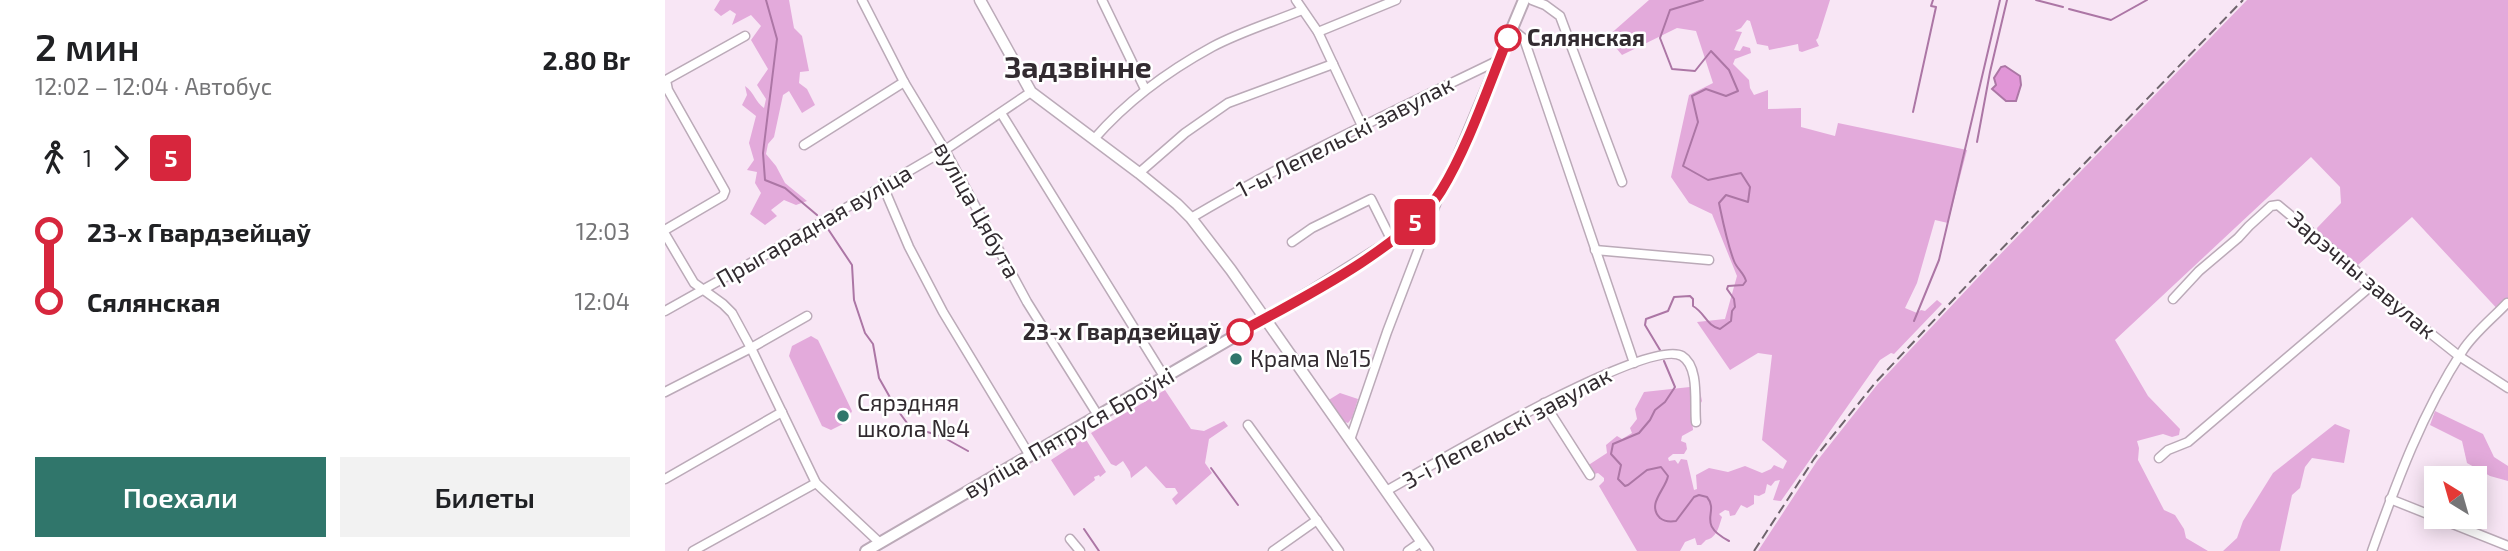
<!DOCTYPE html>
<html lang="ru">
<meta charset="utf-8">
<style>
:root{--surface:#fff;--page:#f2f2f2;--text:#202124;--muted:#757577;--accent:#30766b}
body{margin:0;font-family:"Exo 2",sans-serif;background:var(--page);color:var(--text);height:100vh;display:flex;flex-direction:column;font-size:26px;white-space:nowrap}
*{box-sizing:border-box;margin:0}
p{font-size:23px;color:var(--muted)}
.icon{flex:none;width:38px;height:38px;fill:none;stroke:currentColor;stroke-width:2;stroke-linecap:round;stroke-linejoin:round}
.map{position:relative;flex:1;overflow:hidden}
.side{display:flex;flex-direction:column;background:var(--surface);width:665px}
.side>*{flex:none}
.badge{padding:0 14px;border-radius:5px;font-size:24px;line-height:46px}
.needle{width:46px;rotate:323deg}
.fabs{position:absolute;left:1759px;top:466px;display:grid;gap:14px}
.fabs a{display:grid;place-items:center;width:63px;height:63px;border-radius:0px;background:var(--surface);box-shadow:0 4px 18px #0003;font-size:35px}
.map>.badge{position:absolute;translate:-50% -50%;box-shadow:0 0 0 4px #fff}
.legs{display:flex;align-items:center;gap:10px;height:77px;padding:0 35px;font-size:23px}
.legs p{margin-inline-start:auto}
.head{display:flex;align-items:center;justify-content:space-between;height:119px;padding:0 35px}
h1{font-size:38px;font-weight:600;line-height:52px}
.cta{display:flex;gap:14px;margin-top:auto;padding:14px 35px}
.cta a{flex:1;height:80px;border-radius:0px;background:var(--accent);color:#fff;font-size:28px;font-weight:600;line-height:80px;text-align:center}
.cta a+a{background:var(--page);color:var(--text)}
ul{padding:0 35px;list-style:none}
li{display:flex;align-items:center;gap:24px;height:70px;font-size:26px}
li i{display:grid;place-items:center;width:10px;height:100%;margin:0 9px;background:currentColor}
li i::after{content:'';width:18px;height:18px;margin:-9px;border:5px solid;border-radius:50%;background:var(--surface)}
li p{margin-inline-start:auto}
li:first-child i{background:linear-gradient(#0000 50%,currentColor 0)}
li:last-child i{background:linear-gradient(currentColor 50%,#0000 0)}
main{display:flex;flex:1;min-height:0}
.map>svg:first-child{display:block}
.green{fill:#e3aadb}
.water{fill:#e196d7;stroke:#ac76a5;stroke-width:2}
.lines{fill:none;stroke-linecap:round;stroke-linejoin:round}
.stream{stroke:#ac76a5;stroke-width:2}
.minor-casing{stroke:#bbaab8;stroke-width:11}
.tertiary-casing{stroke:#bbaab8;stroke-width:13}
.secondary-casing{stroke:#bbaab8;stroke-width:14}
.minor{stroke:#fff;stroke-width:8}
.tertiary{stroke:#fff;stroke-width:10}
.secondary{stroke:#fff;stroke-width:10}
.rail{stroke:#6e646c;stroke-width:2;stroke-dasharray:10 5;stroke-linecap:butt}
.line-1-casing{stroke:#fff;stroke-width:16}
.line-1{stroke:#d7263d;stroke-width:10}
.stop-1-dot{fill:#fff;stroke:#d7263d;stroke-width:3.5}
.poi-dot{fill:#30766b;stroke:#fff;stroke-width:2.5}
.labels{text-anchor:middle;stroke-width:5;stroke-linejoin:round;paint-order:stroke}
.stop-label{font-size:23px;font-weight:bold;fill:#322b30;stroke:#fff;text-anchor:start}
.street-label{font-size:23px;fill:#322b30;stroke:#fff}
.poi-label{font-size:23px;fill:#322b30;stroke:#fff;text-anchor:start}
.district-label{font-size:30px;font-weight:bold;fill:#322b30;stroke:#fff}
</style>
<main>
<section class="side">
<div class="head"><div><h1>2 мин</h1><p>12:02 – 12:04 · Автобус</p></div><b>2.80 Br</b></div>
<div class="legs"><svg class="icon" aria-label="walk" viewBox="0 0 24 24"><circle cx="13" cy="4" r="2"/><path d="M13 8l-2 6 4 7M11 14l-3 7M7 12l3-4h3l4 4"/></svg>1<svg class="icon" aria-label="forward" viewBox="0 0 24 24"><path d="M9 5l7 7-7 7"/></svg><b class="badge" style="background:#d7263d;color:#fff">5</b></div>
<ul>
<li><i style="color:#d7263d"></i><b>23-х Гвардзейцаў</b><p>12:03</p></li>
<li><i style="color:#d7263d"></i><b>Сялянская</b><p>12:04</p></li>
</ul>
<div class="cta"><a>Поехали</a><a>Билеты</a></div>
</section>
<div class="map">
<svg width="1843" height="551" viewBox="0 0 1843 551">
<rect width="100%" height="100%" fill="#f8e6f5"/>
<g class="green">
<path d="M55 0H124L129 28 137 36 144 71 135 72 134 83 142 89 150 105 137 113 124 91 118 95 109 137 103 144 101 154 111 166 120 183 142 201 131 205 119 200 106 210 112 216 100 225 85 214 96 193 90 183 92 172 82 170 89 160 84 143 91 116 77 105 82 95 80 86C89 92 91 103 99 108L101 99 92 85 103 69 86 40 96 26 86 15 67 25 71 14 65 10 56 16 49 10Z"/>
<path d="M984 0H1165L1153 38 1151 40 1154 46 1137 52 1134 51 1133 44 1104 50 1103 46 1092 44 1085 21 1082 20 1076 28 1070 31 1077 32 1069 50 1075 51 1078 46 1085 48 1086 53 1070 59 1068 64 1084 80 1085 88 1089 95 1103 90V109L1136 108V127L1170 136 1173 123 1302 150 1283 223 1270 220 1252 283 1240 308 1252 313 1256 310 1260 311 1272 300 1277 304 1229 354 1226 353 1215 360 1116 501 1108 500 1115 480 1110 481 1106 486 1102 484 1100 493 1094 496 1089 495V504L1082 508 1076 505 1070 515 1065 516 1064 511 1060 510 1054 514 1057 517C1054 526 1052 538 1041 540L1036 545H1032L1030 538 1020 542 1015 551H972L934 486 939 481V478L933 473 926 475 922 466 942 453 941 445 952 436 957 439 967 433 965 428 972 419 970 409 979 392 1034 386 1037 401 1027 419 1028 430 1017 436 1016 441 1021 443 1022 449 1019 454H1008L1003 458 1004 461 1010 460 1013 464 1016 459 1022 460 1029 490 1032 489 1031 475 1044 468 1063 472 1080 466 1097 473 1106 469 1109 465 1118 469 1122 461 1097 440 1107 355 1093 353 1065 370 1032 322 1060 319 1072 276 1047 214 1024 203 1006 177 1024 95 1048 83 1031 31 1012 28 957 55 942 37Z"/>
<path d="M1582 0H1843V307L1837 314 1747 217 1693 265 1653 233 1652 228 1676 203 1675 187 1646 157 1450 340 1483 396 1515 429 1514 435 1507 437 1498 434 1472 441 1474 448 1473 460 1499 510 1510 515 1519 529 1521 538 1543 551H1093L1152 461 1212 385 1322 268Z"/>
<path d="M146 336 153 340 187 411 182 422 166 430 157 426 124 356 127 346Z"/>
<path d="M500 390 526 429 539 431 559 421 563 426 544 439 540 463 547 473 511 505 507 499 513 493 510 488H501L481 466 466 478 465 472 458 461 451 466 446 464 426 433Z"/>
<path d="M675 393 693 399 687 418 683 423 677 421 662 401Z"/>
<path d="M1770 411 1818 434 1829 457 1843 466V481L1825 476 1802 463 1797 441 1765 425Z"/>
<path d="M1670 424 1685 430 1679 463 1647 458 1640 467 1635 488 1627 495 1615 551H1558L1572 538 1578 521 1608 473Z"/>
<path d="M420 438 441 472 435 477 434 475 429 477 430 480 409 496 386 460Z"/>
</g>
<path class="water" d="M1340 66 1355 76 1356 85 1351 101H1341L1327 89 1331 85 1329 78 1336 67Z"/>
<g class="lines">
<g class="stream">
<path d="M101 0 112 39 98 153 100 180 120 188 152 215"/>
<path d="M1371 0 1398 7"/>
<path d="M1404 9 1446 20 1482 0"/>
<path d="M1248 112 1271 7 1266 6 1268 0"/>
<path d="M1312 142 1325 72 1342 0"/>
<path d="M163 229 187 265 189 300 200 333 208 344 214 378 231 408 245 427 276 436 303 451"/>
<path d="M1249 321 1274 260 1335 0"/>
<path d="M995 350 980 325 981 319 1003 311 1009 297 1025 296 1028 299V306C1040 313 1042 326 1055 329L1066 321 1067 311 1070 307 1069 299 1062 289 1063 286 1078 285 1081 281C1079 273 1072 269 1069 261 1062 243 1058 222 1054 203L1061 195 1083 202 1085 187 1076 173 1043 180 1018 166 1033 122 1027 96 1041 89 1061 96 1073 91 1064 70 1046 51 1030 71 1007 69 995 38 1005 10 1038 0"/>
<path d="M999 361 1010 387 1000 402 990 410 985 420 974 433 948 444 946 454 956 465 953 479 960 486 963 485 982 470 996 467 1003 476C1001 489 981 504 995 518 1000 522 1005 522 1011 521L1029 497 1034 495 1042 497C1055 513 1030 523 1064 541"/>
<path d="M546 468 573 505"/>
<path d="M419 529 434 551"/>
</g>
<defs>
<g id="minor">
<path d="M197 0 239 82 280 150 362 302 434 417"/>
<path d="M437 0 480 89"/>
<path d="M631 0 653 32 697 126"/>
<path d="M867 0 880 5 895 16 957 182"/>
<path d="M847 29 859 39 969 363"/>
<path d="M653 32 731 0"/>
<path d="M336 113 500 378"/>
<path d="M429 139C462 101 503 71 547 47 575 32 608 22 637 10"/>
<path d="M139 145 239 82"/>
<path d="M474 173 520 133 563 103 668 64"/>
<path d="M218 186 244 247 278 312 365 456"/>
<path d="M526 218C625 159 731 110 834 60"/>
<path d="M0 230 58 196 60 191 3 90 1 80 80 36"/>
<path d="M0 234 29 283 58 304 67 313 86 348 151 483 215 543"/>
<path d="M627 242 647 228 706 199 727 241"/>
<path d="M930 250 1044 260"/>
<path d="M1508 299 1534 271 1573 238 1584 226 1606 206 1613 205 1685 265 1706 286 1794 356 1843 388"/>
<path d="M0 311 107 251 280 150 366 92"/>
<path d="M0 392 86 348 142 316"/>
<path d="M879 403 925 475"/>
<path d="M583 425 674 551"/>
<path d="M685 440 722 332 774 196"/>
<path d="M1494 458 1503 450 1523 442 1706 286"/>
<path d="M0 479 117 412"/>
<path d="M721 491C762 468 983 336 1017 356 1035 367 1029 404 1031 422"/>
<path d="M1725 499 1843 546"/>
<path d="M405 539 415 551"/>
<path d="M28 551 151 483"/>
<path d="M608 551 652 520"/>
<path d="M743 551 756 542"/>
<path d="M1707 551C1732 481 1757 413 1798 350 1809 333 1828 318 1842 303"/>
</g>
<path id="tertiary" d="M315 0 366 92 474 173 512 204 526 218 566 270 763 551"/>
<path id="secondary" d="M201 551 649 290 727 241 748 223 775 193 792 160 859 0"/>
</defs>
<use href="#minor" class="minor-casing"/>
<use href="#tertiary" class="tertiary-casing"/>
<use href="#secondary" class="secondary-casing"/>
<use href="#minor" class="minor"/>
<use href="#tertiary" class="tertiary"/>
<use href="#secondary" class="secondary"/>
<path class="rail" d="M1089 551 1149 459 1210 383 1320 266 1578 0"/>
</g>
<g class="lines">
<defs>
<path id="line-1" d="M575 332C632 301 742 246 776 191 803 147 823 87 843 38"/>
</defs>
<use href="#line-1" class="line-1-casing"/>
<use href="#line-1" class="line-1"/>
</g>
<g class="stop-1-dot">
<circle cx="843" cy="38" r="12"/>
<circle cx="575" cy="332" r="12"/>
</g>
<g class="poi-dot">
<circle cx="571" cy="359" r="7"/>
<circle cx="178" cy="416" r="7"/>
</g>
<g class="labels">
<g class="stop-label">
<text x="862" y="46">Сялянская</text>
<text x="556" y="340" text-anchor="end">23-х Гвардзейцаў</text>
</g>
<g class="street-label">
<text transform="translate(680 137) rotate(-27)" y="8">1-ы Лепельскі завулак</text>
<text transform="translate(312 210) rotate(61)" y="8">вуліца Цябута</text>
<text transform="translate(149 226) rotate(-30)" y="8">Прыгарадная вуліца</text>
<text transform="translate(1697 275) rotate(40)" y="8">Зарэчны завулак</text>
<text transform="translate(842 428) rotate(-28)" y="8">3-і Лепельскі завулак</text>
<text transform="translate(404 433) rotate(-30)" y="8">вуліца Пятруся Броўкі</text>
</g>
<g class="poi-label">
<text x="585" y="367">Крама №15</text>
<text x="192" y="411">Сярэдняя<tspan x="192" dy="26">школа №4</tspan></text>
</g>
<g class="district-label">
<text x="413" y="78">Задзвінне</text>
</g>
</g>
</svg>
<div class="fabs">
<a><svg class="needle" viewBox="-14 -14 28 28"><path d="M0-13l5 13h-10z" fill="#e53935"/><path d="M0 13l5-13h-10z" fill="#757577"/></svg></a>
</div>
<b class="badge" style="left:750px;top:222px;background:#d7263d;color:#fff">5</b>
</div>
</main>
